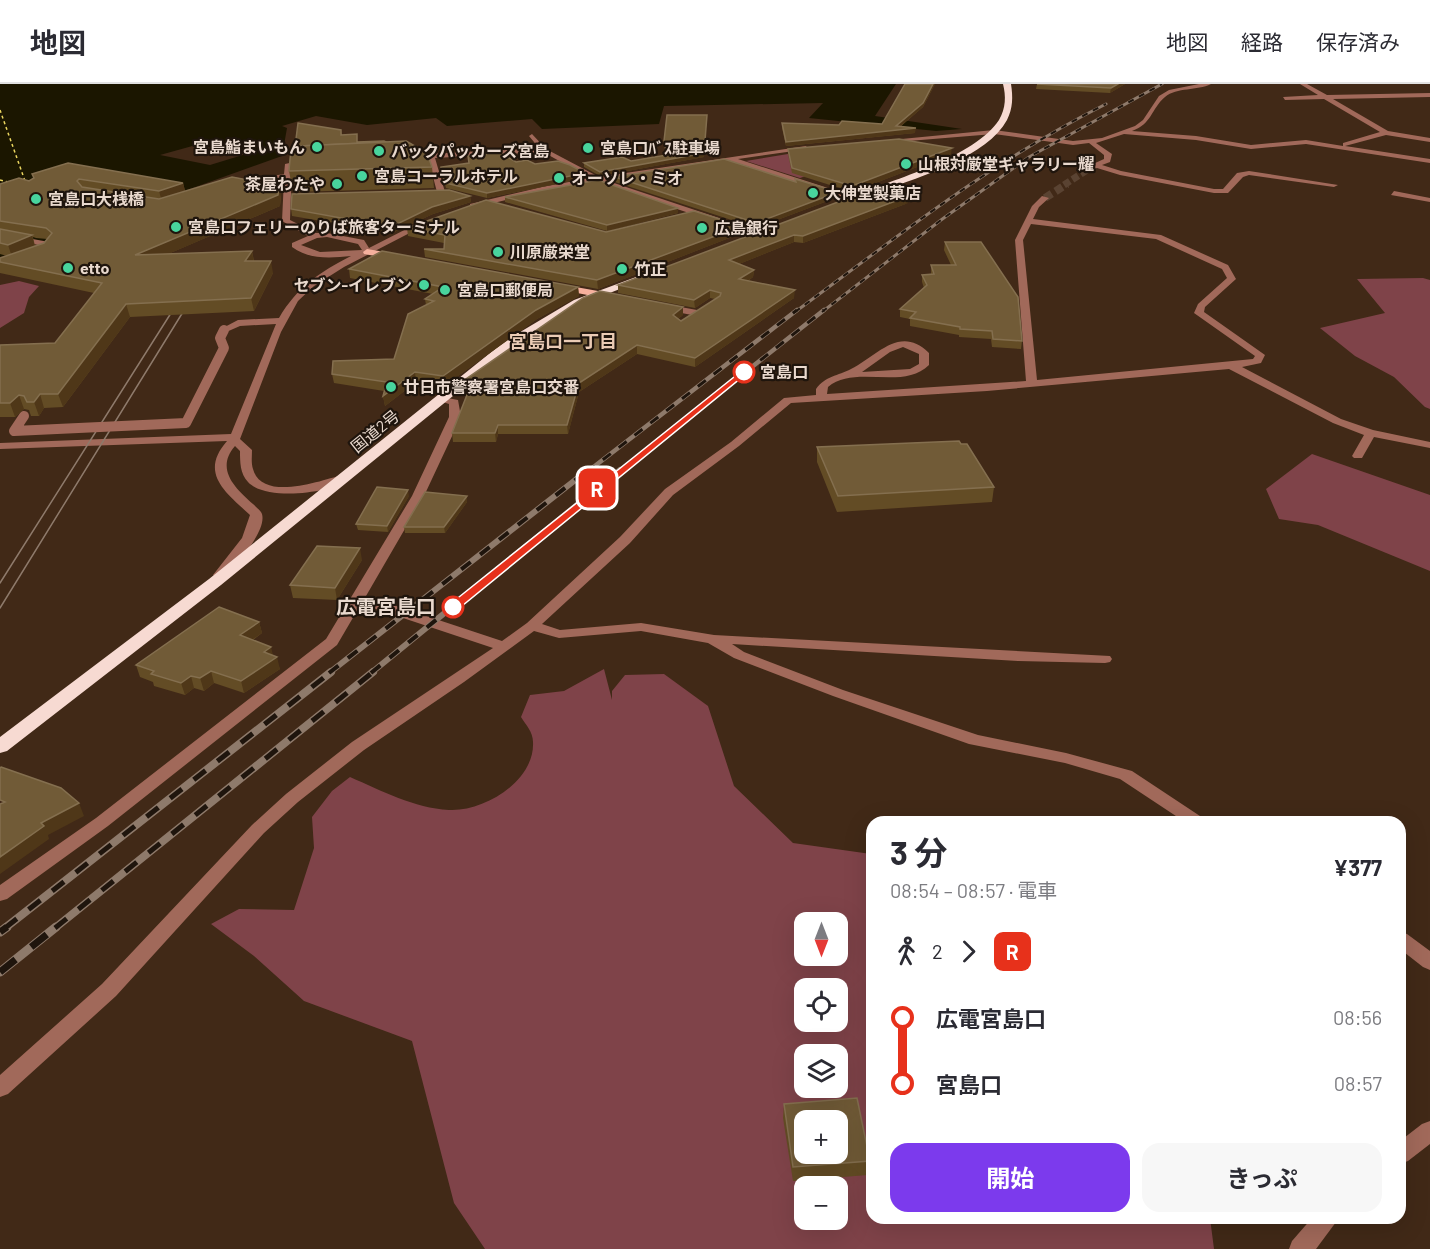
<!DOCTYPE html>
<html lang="ja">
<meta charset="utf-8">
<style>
:root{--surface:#fff;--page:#f7f7f7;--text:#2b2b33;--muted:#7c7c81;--line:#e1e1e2;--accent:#7c3aed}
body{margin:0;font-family:Barlow,"Noto Sans JP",sans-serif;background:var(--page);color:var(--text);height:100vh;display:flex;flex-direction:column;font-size:22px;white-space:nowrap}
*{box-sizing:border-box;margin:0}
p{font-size:20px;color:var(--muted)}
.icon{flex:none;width:33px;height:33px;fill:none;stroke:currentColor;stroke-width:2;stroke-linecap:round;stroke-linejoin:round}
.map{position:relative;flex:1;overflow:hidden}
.sheet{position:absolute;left:866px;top:732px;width:540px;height:408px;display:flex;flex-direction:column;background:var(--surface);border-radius:18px;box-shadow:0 6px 24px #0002}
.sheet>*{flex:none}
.badge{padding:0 12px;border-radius:9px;font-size:21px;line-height:39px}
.needle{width:39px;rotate:180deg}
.buttons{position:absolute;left:794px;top:828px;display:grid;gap:12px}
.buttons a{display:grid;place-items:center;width:54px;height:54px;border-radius:12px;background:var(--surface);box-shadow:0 6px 24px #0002;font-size:30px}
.map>.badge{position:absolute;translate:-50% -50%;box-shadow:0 0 0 3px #fff}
.legs{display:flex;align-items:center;gap:9px;height:66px;padding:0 24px;font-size:20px}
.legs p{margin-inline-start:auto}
.head{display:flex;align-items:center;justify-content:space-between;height:102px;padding:0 24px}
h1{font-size:33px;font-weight:700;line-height:45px}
.primary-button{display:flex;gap:12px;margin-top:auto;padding:12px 24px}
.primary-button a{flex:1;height:69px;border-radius:18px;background:var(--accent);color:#fff;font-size:24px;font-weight:700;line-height:69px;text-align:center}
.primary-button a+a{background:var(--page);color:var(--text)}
ul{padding:0 24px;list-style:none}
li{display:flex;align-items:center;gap:21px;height:66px;font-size:22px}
li i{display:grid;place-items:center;width:9px;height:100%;margin:0 8px;background:currentColor}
li i::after{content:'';width:15px;height:15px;margin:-8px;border:4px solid;border-radius:50%;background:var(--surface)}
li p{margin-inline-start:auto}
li:first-child i{background:linear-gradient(#0000 50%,currentColor 0)}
li:last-child i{background:linear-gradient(currentColor 50%,#0000 0)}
header{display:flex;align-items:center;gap:36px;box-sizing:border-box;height:84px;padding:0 30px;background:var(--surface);border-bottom:2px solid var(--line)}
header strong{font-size:28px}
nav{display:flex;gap:33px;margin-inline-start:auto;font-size:21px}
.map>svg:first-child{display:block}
.green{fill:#7f4349;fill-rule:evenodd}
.water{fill:#1b1600}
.pier{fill:#412917}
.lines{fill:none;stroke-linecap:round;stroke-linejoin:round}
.ferry{stroke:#ebd65f;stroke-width:1.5;stroke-dasharray:3 3;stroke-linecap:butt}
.minor-tunnel-far1{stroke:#5a4332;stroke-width:7;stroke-dasharray:7 3;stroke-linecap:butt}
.minor-tunnel{stroke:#5a4332;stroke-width:8;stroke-dasharray:8 4.5;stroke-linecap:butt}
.minor{fill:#a1695a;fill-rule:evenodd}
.major{fill:#f6b09d;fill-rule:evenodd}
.highway{fill:#f7dad2;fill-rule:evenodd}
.tram{stroke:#8e7a6b;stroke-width:1.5}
.rail-far4-casing{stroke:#8e7a6b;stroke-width:3}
.rail-far3-casing{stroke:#8e7a6b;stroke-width:4.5}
.rail-far2-casing{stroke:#8e7a6b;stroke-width:6}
.rail-far1-casing{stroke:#8e7a6b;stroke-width:8}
.rail-casing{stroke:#8e7a6b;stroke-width:9}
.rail-far4{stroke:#1f150d;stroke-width:2;stroke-dasharray:6;stroke-linecap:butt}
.rail-far3{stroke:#1f150d;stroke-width:3;stroke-dasharray:10;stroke-linecap:butt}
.rail-far2{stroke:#1f150d;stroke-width:4;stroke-dasharray:12;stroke-linecap:butt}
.rail-far1{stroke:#1f150d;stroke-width:5;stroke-dasharray:15;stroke-linecap:butt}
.rail{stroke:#1f150d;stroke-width:7;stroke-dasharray:20;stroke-linecap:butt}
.minor-bridge{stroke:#a1695a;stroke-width:10}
.wall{fill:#634c25;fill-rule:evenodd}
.shaded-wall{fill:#4f3718}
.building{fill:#715b37;stroke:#846f4f;stroke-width:1.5;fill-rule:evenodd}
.line-1{fill:#e7311b;stroke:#fff;stroke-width:1.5}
.poi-dot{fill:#48d49d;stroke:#1f150d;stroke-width:2}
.stop-1-dot{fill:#fff;stroke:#e7311b;stroke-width:3}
.labels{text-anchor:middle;stroke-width:4.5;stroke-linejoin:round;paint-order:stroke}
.far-poi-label{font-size:16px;font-weight:bold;fill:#e9d9ce;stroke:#1f150d;text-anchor:start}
.far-stop-label{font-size:16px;font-weight:bold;fill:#e9d9ce;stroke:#1f150d;text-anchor:start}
.far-street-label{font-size:16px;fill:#e9d9ce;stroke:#1f150d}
.far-neighbourhood-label{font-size:18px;font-weight:bold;fill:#eacbb5;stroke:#1f150d}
.stop-label{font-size:20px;font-weight:bold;fill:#e9d9ce;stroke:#1f150d;text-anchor:end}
</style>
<header>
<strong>地図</strong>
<nav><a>地図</a><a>経路</a><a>保存済み</a></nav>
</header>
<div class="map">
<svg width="1430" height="1165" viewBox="0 0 1430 1165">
<rect width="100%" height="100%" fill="#412917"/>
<g class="green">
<path d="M794 69 844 79 800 94 746 77Z"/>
<path d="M1423 194 1430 196V325L1425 323 1394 293 1355 272 1320 244 1385 229 1357 195Z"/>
<path d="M19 197 39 202 29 213 24 229 0 244V201Z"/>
<path d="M1312 370 1430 411V487L1318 441 1279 435 1266 405Z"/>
<path d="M604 585 612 616V607L625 591 664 590 708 622 734 702 793 759 871 770 872 1134H1210L1214 1165H485L454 1119 412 957 304 917 254 872 211 840 239 825 294 826 314 764 312 733 332 707 350 693C382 707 414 724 449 726 484 728 535 697 533 658 533 648 526 641 521 633L530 611 564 607ZM804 838H837V872H804ZM804 904H837V938H804ZM804 970H837V1004H804ZM804 1036H837V1070H804ZM804 1102H837V1136H804Z"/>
</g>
<path class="water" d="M0 0H896L875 32 962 45 936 47 809 34 823 19 664 22 659 40 542 45 532 35 447 42 436 34 367 41 316 32 282 42 287 44 284 61 277 64 284 65 283 70H287L282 72 0 173Z"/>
<path class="pier" d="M196 61 246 70 210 81 160 71Z"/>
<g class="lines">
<g class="ferry">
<path d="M0 26 25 97"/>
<path d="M0 96 8 98"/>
</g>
<path class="minor-tunnel-far1" d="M1064 101 1087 86"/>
<path class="minor-tunnel" d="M1045 114 1067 100"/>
<g class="minor">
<path d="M1199 0H1211C1197 7 1177 3 1165 13 1151 25 1152 40 1132 47L1196 52 1251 61 1306 56 1343 62V59L1380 48 1324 15 1285 16 1283 13 1318 11 1300 0H1307L1327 11 1430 9V13L1333 15 1388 47 1430 54V58L1386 51 1345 62 1430 75V79L1306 60 1251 65 1196 56 1124 50 1096 59 1112 70 1110 78 1102 81 1121 87 1214 105H1223L1237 89 1249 87 1338 101 1334 103 1249 91 1243 93 1228 109H1214L1120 91 1097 84 1084 88V84L1104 75V71L1089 59 1073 61 994 50 884 59 881 57 994 46 1073 57 1102 54 1135 42 1143 36 1159 12 1169 6Z"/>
<path d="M532 50 546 65 599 93 806 62 808 65 738 75 859 114 852 116 728 77 605 96 761 148V152H758L596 98 542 107 473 124H470V120L542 103 590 94 543 68 435 74 445 108 441 110 437 108 428 74 410 75 406 73 410 71 539 64 529 52Z"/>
<path d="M308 75 311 79 292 83 290 136 316 149H327L364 156 369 164 422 137 429 139 344 183 314 202 298 217 281 248 240 355 252 366C252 372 251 379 253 385 262 418 320 397 342 391L348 395C331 410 265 417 248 398 240 390 240 378 240 367L235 362C215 385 235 404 253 420 256 423 261 427 262 430 267 448 235 481 225 494L220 495 213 491 242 454 250 431C225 408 199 389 227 357L0 365V359L231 350 276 240 240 242 224 249 219 246 238 236 279 234C297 203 320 188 351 172 331 174 310 176 292 163V159L308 152 282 137 284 95 228 102 224 100 284 90 285 80ZM327 153 358 160 362 166 320 168 301 161 317 154Z"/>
<path d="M1394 107 1430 114V118L1391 111Z"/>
<path d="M1042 112 1049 114 1039 123 1033 135 1161 151 1228 181 1236 195 1205 223 1204 228 1265 271 1261 279 1242 283 1341 335 1373 346 1430 358V364L1374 353 1362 374H1354L1352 372 1364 351 1333 339 1229 285 987 307 791 319 739 362 673 411 630 459 542 540 560 546 641 539 714 551 1110 572 1112 575 1110 578 1105 579 1018 577 732 560 744 568 843 606 978 651 1066 669 1132 687 1203 734 1206 738H1185L1120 695 1065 679 969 660 833 612 734 574 708 559 641 547 559 554 534 547 464 598 364 666 298 718 264 749 116 912 8 1010 0 1013V991L102 900 252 741 286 710 352 658 493 564 361 520 337 561 108 742 7 815 0 817V801L96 734 326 555 412 412 449 333V320L437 316V312L458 316 461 333 424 412 366 512 502 557 527 539 620 453 665 405 731 358 784 314 816 311V305C825 292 838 292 851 285 877 272 900 240 929 269V281C903 307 855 280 828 303L827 310 1026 297 1015 156 1032 122ZM1031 140 1156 155 1222 185 1227 194 1198 220 1194 229 1255 272 1253 275 1037 296 1023 156ZM903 263 919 270V280L910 285 862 288 890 268Z"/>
<path d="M0 149 49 158 53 161 47 169 0 186V180L43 162 0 153Z"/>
<path d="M664 220 697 226 702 229 697 232 661 225 659 223Z"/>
<path d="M1400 848 1407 850 1430 867V886L1423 883 1400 865Z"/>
<path d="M1430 1037V1060L1408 1077 1400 1080V1057L1422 1040Z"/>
<path d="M1312 1134H1339L1316 1165H1289L1292 1157Z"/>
</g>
<g class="major">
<path d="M367 165 397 170 401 173 397 176 364 170 363 168Z"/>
<path d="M559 200 598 207 603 210 598 213 556 205 554 203Z"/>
</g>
<g class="highway">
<path d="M1003 0H1011C1013 13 1013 24 1007 36 988 72 920 93 884 106 874 110 863 116 853 115V111C892 97 976 72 999 36 1006 24 1006 12 1003 0Z"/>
<path d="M636 193 645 195 582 220 513 263 221 501 7 667 0 669V653L209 495 505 257 574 216Z"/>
</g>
<g class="tram">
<path d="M0 499 178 218"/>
<path d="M0 524 191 215"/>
</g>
<defs>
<g id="rail-far4">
<path d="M795 228C897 153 992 77 1106 20"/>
<path d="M822 228 941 136 1029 73 1162 0"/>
</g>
<g id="rail-far3">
<path d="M587 388 797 226"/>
<path d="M619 388 824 226"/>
</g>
<g id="rail-far2">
<path d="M329 589 588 386"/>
<path d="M371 589 620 386"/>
</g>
<g id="rail-far1">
<path d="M5 844 331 588"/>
<path d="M55 844 373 588"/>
</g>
<g id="rail">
<path d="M0 848 7 843"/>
<path d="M0 888 56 843"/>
</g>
</defs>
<use href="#rail-far4" class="rail-far4-casing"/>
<use href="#rail-far3" class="rail-far3-casing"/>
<use href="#rail-far2" class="rail-far2-casing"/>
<use href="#rail-far1" class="rail-far1-casing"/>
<use href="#rail" class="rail-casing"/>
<use href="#rail-far4" class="rail-far4"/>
<use href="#rail-far3" class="rail-far3"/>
<use href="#rail-far2" class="rail-far2"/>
<use href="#rail-far1" class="rail-far1"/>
<use href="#rail" class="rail"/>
<path class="minor-bridge" d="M24 332 14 347 186 339 224 264 220 254 224 246"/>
</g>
<g class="wall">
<path d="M905 0H935L923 23 900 43 915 49 786 62 782 44V39L839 41 882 40Z"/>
<path d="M1037 0H1125L1110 9 1036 5Z"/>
<path d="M341 46 342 51 358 58 432 83 434 104 293 108 289 87Z"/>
<path d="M664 57 704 73 600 92 584 83V79L631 77 666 71Z"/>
<path d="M788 65 951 70 852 108 792 89 788 70Z"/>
<path d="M516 78 585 89 586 94 487 114 446 104 441 83Z"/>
<path d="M32 90 183 99 185 107 281 112 280 122 168 170 252 167 254 177 273 189 254 227 130 233 63 323 44 324 39 332H31L29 326 24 325 15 333H0V261L55 259 94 209 0 189V174L7 172 0 170V100L29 97 34 94ZM33 153 36 154 47 155 44 159 35 162Z"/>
<path d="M615 93 795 98V95L838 113 756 144 615 98Z"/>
<path d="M470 112 471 118 433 130 392 149 292 132 291 125Z"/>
<path d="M505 113 678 124V129L607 147 505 118Z"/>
<path d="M908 119 803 159 794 158 739 180 754 186 753 193 748 197 794 214 695 283 637 270 579 308 568 350H498L496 358H453L452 349 469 306 464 305 463 297 683 231 678 235 681 237 715 215 710 214 695 224 618 209V201Z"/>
<path d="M742 142V149L598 205 425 173 424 165H444V159L408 152 407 144 606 148Z"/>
<path d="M945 158 1022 257 1021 265 992 263 991 255 959 253V251L910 242V235L900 233V225L924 204 922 198V191L931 190V181H951L944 166Z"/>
<path d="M349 185 578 203 579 212 537 235 444 302 416 298 385 322 383 312 384 307 334 299 332 290 394 275 426 221 425 215 433 210 350 194Z"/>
<path d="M817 363 994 403 992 418 837 428 817 378Z"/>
<path d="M409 412 388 448 358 446 356 440Z"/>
<path d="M467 412V418L445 449H405L404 443Z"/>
<path d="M362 476 337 516 293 514 290 501Z"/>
<path d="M259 538 262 549 253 556 273 571 280 585 244 609 214 599 204 607 194 604 185 611 154 602 153 598 140 593 136 581Z"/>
<path d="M784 1020 870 1077 868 1091 793 1097 783 1034Z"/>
</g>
<g class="shaded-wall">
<path d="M933 0H935L923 23 896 46 916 44 915 49 786 62V58L896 42Z"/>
<path d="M1118 0H1125L1110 9 1111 4Z"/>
<path d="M707 31 704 73 600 92V88L704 69Z"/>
<path d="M952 64 951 70 852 108V102Z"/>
<path d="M585 89 586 94 487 114V109Z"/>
<path d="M183 99 186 110 162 118 159 107Z"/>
<path d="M279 102 281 112 280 122 138 183 135 171Z"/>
<path d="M838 108V113L756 144V139Z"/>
<path d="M470 112 471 118 433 130 392 149 391 143 432 123Z"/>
<path d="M909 112 908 119 803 159V152Z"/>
<path d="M678 124V129L607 147V141Z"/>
<path d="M742 142V149L598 205 597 196Z"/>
<path d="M32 151 35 163 12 173 8 161Z"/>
<path d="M794 151V158L729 184V176Z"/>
<path d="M252 167 254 179 245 177Z"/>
<path d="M271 177 273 189 254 227 251 214Z"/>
<path d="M754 186 753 193 739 203V195Z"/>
<path d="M578 203 579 212 537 235 444 302 443 292 536 226Z"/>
<path d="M710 206V214L695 224 694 216Z"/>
<path d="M795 206 794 214 695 283V274Z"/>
<path d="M126 220 130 233 63 323 58 310Z"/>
<path d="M683 223V231L673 239V231Z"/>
<path d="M637 261V270L579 308 568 350 567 341 579 299Z"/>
<path d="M415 288 416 298 385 322 383 312Z"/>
<path d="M40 310 44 324 39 332 34 318Z"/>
<path d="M19 311 24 325 15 333 10 319Z"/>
<path d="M498 341V350L496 358 495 349Z"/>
<path d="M408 406 409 412 388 448 387 442Z"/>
<path d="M467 412V418L445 449 444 443Z"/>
<path d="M360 464 362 476 337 516 335 504Z"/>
<path d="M259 538 262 549 243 562 240 551Z"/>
<path d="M271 563 274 575 277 573 280 585 244 609 241 597 264 568Z"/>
<path d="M211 587 214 599 204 607 200 594Z"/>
<path d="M191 592 194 604 185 611 181 599Z"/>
<path d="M79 719 84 732 48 751 49 755 0 790V773L41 739Z"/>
</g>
<g class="building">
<path d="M905 0H933L923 19 896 42 916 44 786 58 782 39 839 41 842 37 882 40Z"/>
<path d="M1037 0H1118L1111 4Z"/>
<path d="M667 31H707L704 69 600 88 584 79 622 73 631 77 667 71 664 57Z"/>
<path d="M298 39 341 46V51L357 50V58L384 57 386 58 299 62 295 63Z"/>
<path d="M899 55 952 64 852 102 792 84 788 65Z"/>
<path d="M406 57 427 69 432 83 289 87 291 64 299 62Z"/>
<path d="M499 68 516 78 527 76 535 80 558 77 570 81 585 89 487 109 445 99 441 83 469 79 468 72Z"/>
<path d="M724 75 796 98 795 95 838 108 756 139 615 93Z"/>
<path d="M68 79 183 99 159 107 79 95 77 97 82 103 159 115 232 93 279 102 278 111 135 171 252 167 245 177H271L251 214 126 220 58 310H40L34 318H27L24 312 19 311 10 319H0V261L55 259 102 199 0 178V174L44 159 52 149 46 144 0 137V100L19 94 29 97 34 94 32 90Z"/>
<path d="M598 96 678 124 607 141 505 113Z"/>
<path d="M875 104 909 112 803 152 794 151 729 176 754 186 739 195 795 206 695 274 637 261 579 299 567 341H498L495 349H452L472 298 463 297 583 214 600 207 683 223 673 231 681 237 720 212 721 209 710 206 694 216 618 201Z"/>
<path d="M449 106 470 112 432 123 391 143 291 125 292 110Z"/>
<path d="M486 116 606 148 694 127 742 142 597 196 424 165H444L445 151 407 144Z"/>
<path d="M0 145 32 151 8 161 0 159Z"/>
<path d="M945 158H981L1018 213 1022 257 993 255 992 247 960 245V243L910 234 916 228 900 225 927 201 922 191 934 190 931 181H956Z"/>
<path d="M382 167 578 203 536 226 443 292 415 288 383 312 387 298 332 290 333 277 394 275 408 230 434 217 425 215 443 203 349 185Z"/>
<path d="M959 357 961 360H967L994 403 838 412 817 363Z"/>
<path d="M377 403 408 406 387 442 356 440Z"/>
<path d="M425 408 467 412 444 443H404Z"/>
<path d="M317 462 360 464 335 504 290 501Z"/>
<path d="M219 523 259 538 240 551 271 563 264 568 277 573 241 597 211 587 200 594 191 592 181 599 151 590 154 587 136 581Z"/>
<path d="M1 683 61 704 79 719 41 739 44 742 0 773V720L5 718 0 716V684Z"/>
<path d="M857 1014 870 1077 793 1083 784 1020ZM804 1036H837V1070H804Z"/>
</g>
<path class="line-1" d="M744 285 747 289 457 526H449V521Z"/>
<g class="poi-dot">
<circle cx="317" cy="63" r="6"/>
<circle cx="588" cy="64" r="6"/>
<circle cx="379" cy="67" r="6"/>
<circle cx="906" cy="80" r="6"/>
<circle cx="362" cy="92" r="6"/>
<circle cx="559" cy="94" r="6"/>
<circle cx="337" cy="100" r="6"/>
<circle cx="813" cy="109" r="6"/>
<circle cx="36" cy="115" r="6"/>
<circle cx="176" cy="143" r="6"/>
<circle cx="702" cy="144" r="6"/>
<circle cx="498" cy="168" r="6"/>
<circle cx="68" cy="184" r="6"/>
<circle cx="622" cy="185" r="6"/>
<circle cx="424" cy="201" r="6"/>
<circle cx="445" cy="206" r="6"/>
<circle cx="391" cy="303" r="6"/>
</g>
<g class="stop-1-dot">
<circle cx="744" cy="288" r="10"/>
<circle cx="453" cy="523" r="10"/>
</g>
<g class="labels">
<g class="far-poi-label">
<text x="305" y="69" text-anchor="end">宮島鮨まいもん</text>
<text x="600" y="70">宮島口ﾊﾞｽ駐車場</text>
<text x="391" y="73">バックパッカーズ宮島</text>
<text x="918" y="86">山根対厳堂ギャラリー耀</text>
<text x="374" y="98">宮島コーラルホテル</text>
<text x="571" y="100">オーソレ・ミオ</text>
<text x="325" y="106" text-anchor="end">茶屋わたや</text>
<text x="825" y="115">大伸堂製菓店</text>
<text x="48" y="121">宮島口大桟橋</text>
<text x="188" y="149">宮島口フェリーのりば旅客ターミナル</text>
<text x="714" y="150">広島銀行</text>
<text x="510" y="174">川原厳栄堂</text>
<text x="80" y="190">etto</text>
<text x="634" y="191">竹正</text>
<text x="412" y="207" text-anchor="end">セブン-イレブン</text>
<text x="457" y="212">宮島口郵便局</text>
<text x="403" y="309">廿日市警察署宮島口交番</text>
</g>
<g class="far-stop-label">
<text x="760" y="294">宮島口</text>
</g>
<g class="far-street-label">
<text transform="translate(375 347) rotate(-39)" y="6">国道2号</text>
</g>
<g class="far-neighbourhood-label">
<text x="563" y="264">宮島口一丁目</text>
</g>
<g class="stop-label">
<text x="436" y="530">広電宮島口</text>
</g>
</g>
</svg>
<div class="buttons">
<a><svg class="needle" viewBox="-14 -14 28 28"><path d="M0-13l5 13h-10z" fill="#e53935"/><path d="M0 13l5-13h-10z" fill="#7c7c81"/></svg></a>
<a><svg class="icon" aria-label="locate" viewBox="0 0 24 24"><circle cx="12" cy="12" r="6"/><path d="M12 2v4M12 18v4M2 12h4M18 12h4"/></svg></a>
<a><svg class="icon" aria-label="layers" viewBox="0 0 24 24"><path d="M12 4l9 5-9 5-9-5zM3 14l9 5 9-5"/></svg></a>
<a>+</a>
<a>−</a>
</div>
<b class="badge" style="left:597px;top:404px;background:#e7311b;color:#fff">R</b>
<section class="sheet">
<div class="head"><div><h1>3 分</h1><p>08:54 – 08:57 · 電車</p></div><b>¥377</b></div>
<div class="legs"><svg class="icon" aria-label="walk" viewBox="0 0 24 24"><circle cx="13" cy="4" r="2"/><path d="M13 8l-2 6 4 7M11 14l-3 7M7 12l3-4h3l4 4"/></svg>2<svg class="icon" aria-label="forward" viewBox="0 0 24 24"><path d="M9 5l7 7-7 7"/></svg><b class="badge" style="background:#e7311b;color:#fff">R</b></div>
<ul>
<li><i style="color:#e7311b"></i><b>広電宮島口</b><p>08:56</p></li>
<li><i style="color:#e7311b"></i><b>宮島口</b><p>08:57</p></li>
</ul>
<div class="primary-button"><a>開始</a><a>きっぷ</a></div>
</section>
</div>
